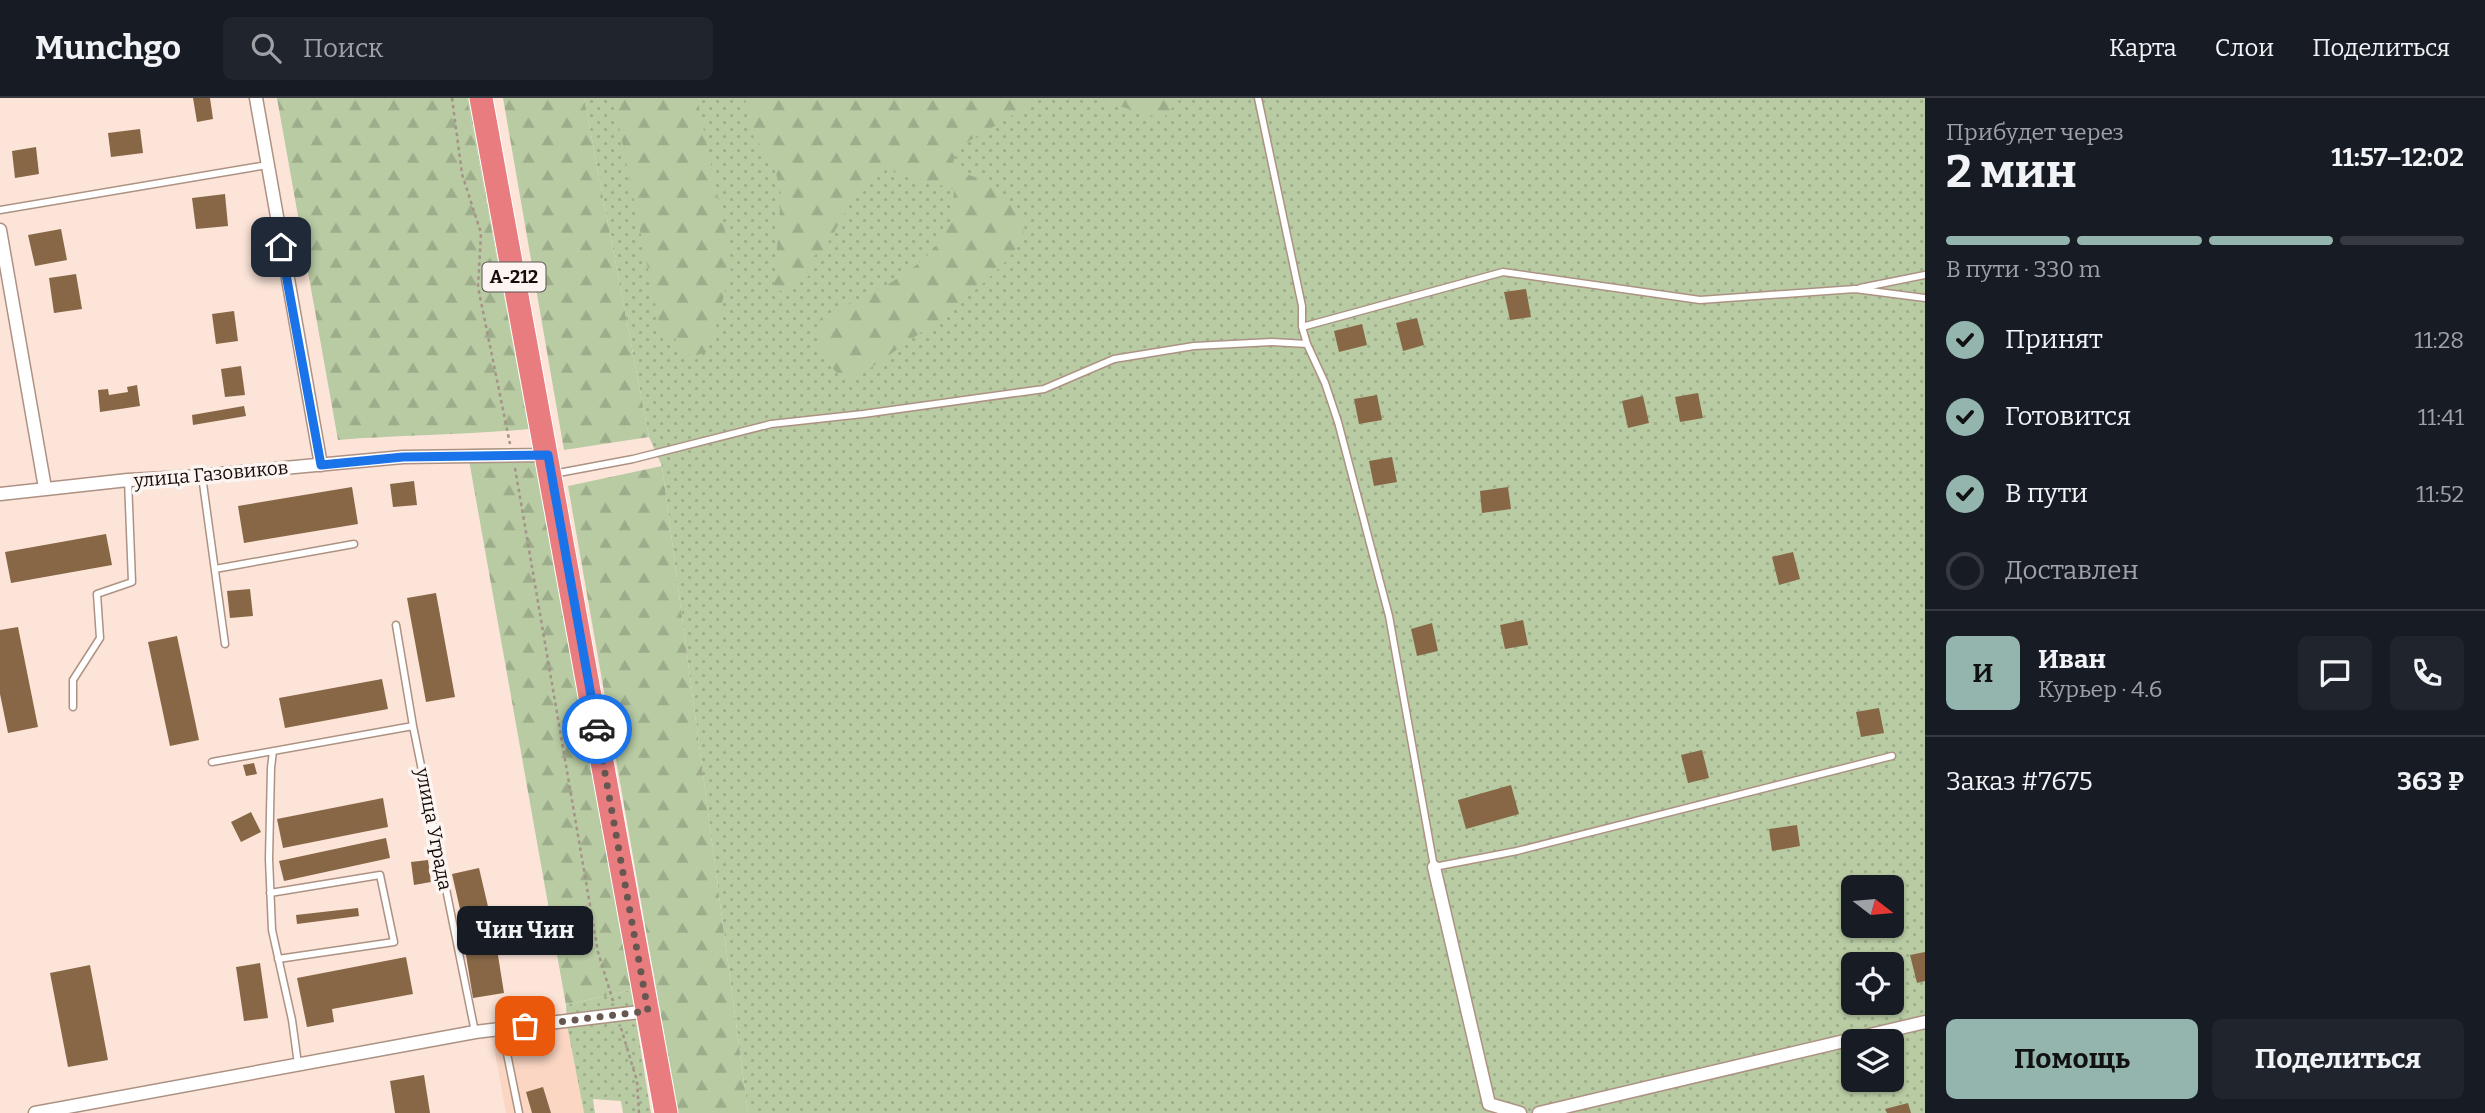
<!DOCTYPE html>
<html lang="ru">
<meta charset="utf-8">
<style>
body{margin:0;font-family:Bitter,serif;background:#20242c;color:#f1f3f6;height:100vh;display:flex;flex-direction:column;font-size:26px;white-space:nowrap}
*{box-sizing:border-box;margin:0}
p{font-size:23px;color:#9ea1a6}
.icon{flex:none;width:38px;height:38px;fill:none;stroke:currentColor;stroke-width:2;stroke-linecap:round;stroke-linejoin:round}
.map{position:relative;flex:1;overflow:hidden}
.panel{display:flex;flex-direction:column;background:#171b24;width:560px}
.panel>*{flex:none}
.needle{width:46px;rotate:106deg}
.fabs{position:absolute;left:1841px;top:777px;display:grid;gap:14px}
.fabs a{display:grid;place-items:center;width:63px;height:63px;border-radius:10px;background:#171b24;box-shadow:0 2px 5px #0004;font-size:35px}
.pin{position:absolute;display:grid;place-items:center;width:60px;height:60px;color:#fff;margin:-30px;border-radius:14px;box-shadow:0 4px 10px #0006}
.courier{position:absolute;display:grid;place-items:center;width:70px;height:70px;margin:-35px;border:5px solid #1a73e8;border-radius:50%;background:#fff;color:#222;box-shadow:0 2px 9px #0007}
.bubble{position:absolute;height:49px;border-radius:10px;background:#171b24;box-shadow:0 2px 5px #0004;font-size:23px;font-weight:700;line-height:49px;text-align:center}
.overview em{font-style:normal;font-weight:700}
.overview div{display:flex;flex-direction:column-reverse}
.overview{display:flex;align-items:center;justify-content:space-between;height:119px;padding:0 21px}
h1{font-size:46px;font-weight:700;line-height:52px}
.bar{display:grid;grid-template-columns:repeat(4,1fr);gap:10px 7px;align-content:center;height:84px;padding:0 21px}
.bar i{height:9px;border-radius:5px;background:#363941}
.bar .current{background:#94b4ae}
.bar p{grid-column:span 4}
.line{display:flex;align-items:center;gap:18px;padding:0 21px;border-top:2px solid #363941}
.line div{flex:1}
.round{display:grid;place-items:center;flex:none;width:74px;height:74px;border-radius:10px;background:#20242c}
ol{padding:0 21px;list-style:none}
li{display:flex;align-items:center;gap:21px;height:77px}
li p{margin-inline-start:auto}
li .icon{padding:7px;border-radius:50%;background:#94b4ae;color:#111;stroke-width:4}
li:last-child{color:#9ea1a6}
li i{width:38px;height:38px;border:4px solid #363941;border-radius:50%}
.primary-button{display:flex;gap:14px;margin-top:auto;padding:14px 21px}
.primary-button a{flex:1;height:80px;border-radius:10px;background:#94b4ae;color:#111;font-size:28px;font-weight:700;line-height:80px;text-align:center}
.primary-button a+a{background:#20242c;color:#f1f3f6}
header{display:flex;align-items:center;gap:42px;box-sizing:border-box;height:98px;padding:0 35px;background:#171b24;border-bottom:2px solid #363941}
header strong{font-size:33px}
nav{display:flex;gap:38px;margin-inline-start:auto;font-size:24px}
.search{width:490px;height:63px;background:#20242c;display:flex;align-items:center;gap:18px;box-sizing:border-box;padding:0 24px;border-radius:10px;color:#9ea1a6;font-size:26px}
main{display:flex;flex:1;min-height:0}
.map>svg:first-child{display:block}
</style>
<header>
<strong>Munchgo</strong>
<div class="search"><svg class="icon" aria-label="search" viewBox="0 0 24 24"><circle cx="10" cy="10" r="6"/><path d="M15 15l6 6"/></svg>Поиск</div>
<nav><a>Карта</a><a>Слои</a><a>Поделиться</a></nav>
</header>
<main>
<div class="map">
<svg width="1925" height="1015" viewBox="0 0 1925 1015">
<defs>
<pattern id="grass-dots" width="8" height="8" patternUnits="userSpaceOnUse" patternTransform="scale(1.75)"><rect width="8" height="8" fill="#b8cba3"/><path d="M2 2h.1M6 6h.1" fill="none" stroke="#9dad8b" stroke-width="1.8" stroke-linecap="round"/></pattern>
<pattern id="forest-firs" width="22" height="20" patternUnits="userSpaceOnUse" patternTransform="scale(1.75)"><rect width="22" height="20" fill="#b8cba3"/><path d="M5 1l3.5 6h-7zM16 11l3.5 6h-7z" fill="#9dad8b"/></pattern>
</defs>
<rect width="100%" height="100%" fill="#fce4d8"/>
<path fill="#fbd6c3" d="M567,927L584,1015H506L492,939Z"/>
<path fill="url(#grass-dots)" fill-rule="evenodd" d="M467,0H474L536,329L529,331Z
M584,0H1925V1015H748L662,368L649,339ZM1853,789H1892V828H1853ZM1853,866H1892V905H1853ZM1853,943H1892V982H1853Z
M631,892L651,1015H623L621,1003L593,1001L595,1015H584L567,927L566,907Z"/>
<path fill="url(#forest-firs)" d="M277,0H467L529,331C465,337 402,337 338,342Z
M503,0H584L649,339L564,352Z
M613,0H697L732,166L713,240L707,254L693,258L680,254L675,240L661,234Z
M745,0H1042L959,49L953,64L963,75L993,85L1025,122C1024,127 1025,134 1023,138C1008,179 891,255 852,283C827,275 815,246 820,221C865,197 929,175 950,124C954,114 953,101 954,91L886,72L872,78L861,86L824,152L812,159L811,176L789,194L774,192L781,97L774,66L749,32Z
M1092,0H1180L1163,21Z
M499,350L537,356L631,892L566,907L467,351Z
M662,368L748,1015H678L568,388Z"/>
<path fill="#876746" d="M193,0H210L213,21L197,24Z
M140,31L143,55L111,59L108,35Z
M36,49L39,76L15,80L12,53Z
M225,96L228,128L196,131L192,100Z
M61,131L67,162L35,168L28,137Z
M76,176L82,211L54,215L49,180Z
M1526,191L1531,219L1510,222L1504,194Z
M234,213L238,243L216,246L212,216Z
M1417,220L1424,247L1403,253L1396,225Z
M1362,226L1367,247L1339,254L1334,233Z
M241,268L245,297L225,299L221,271Z
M137,287L140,308L100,314L98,292L108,291L109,297L128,294L127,289Z
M1698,295L1703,320L1680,324L1675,299Z
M1377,297L1382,322L1359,326L1354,301Z
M1643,298L1649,325L1628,330L1622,303Z
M244,308L246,318L193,327L192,317Z
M1392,359L1397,384L1374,388L1369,363Z
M414,383L417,407L393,409L390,386Z
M352,389L358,426L244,445L238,408Z
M1508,389L1511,411L1482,415L1480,393Z
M106,436L112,467L11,485L5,454Z
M1793,454L1800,481L1779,487L1772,459Z
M250,491L253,518L230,520L227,493Z
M436,495L455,599L426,604L407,500Z
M1523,522L1528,547L1505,551L1500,527Z
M1432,525L1438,553L1417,558L1411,531Z
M18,529L38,629L8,635L0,596V532Z
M177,538L199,642L170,648L148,544Z
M382,581L388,611L285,630L279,600Z
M1879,610L1884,635L1861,639L1856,614Z
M1702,652L1709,680L1688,685L1681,657Z
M254,665L257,676L246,678L243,667Z
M1511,687L1519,716L1466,731L1458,702Z
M383,700L388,729L283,750L277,721Z
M251,714L261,734L241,744L231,724Z
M1797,727L1800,748L1772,753L1769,731Z
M386,740L390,760L284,783L279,763Z
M428,762L431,784L414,787L411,764Z
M479,770L490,817L463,824L452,776Z
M358,810L359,818L297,826L296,817Z
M496,845L504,895L473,900L465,851Z
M1925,854V883L1917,885L1910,857Z
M406,859L413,896L332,911L334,924L307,929L297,880Z
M260,865L268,920L244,923L236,869Z
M90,867L108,962L68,969L50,875Z
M424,977L430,1015H395L390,983Z
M543,989L551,1015H532L526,994Z
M1908,1005L1911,1015H1887L1885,1011Z"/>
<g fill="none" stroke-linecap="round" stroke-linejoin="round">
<g stroke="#ad9283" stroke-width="9">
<path id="lane" d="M0,112L267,67
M1860,190L1925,177
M1302,229L1503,174L1700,202L1855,191L1925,200
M1307,246L1325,285L1338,324L1389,518L1434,769L1517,753L1892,658
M553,376L633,361L771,326L863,316L1044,291L1114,261L1194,248L1272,244L1307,246L1302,229V208L1258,0
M202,378L225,546
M215,471L354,446
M396,527L413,628L475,934
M73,609V582L100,540L97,496L132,484L128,382
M273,653L271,670L269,761L272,832L292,922L298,966
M212,664L413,628
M270,795L380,777L394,844L278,861
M502,931L519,1015"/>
</g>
<g stroke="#ad9283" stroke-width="15">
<path id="street" d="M256,0L321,367
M0,132L45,390
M0,396L128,382L187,379L403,359L548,357
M1434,769L1489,1006L1520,1015
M35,1015L475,934L648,913
M1539,1015L1925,924"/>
</g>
<g stroke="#fff" stroke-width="25">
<path id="highway" d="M481,0L666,1015"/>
</g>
<path stroke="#a59389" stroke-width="2.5" stroke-dasharray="3.5 3.5" stroke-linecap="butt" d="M452,0L462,76L481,135L478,189L510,346
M515,370L598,854L613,903
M621,930L637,983L639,1015"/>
<use href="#lane" stroke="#fff" stroke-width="6"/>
<use href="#street" stroke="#fff" stroke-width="12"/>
<use href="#highway" stroke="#e87c7f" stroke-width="23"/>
</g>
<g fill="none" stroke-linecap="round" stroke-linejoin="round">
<path stroke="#665850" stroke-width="7" stroke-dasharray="0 12.6" d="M525,928L648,913L597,631"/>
<path stroke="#1a73e8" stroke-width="9" d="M281,149L321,367L403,359L548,357L597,631"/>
</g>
<g text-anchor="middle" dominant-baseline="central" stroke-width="7" stroke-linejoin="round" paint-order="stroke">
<rect fill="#fcf5f2" stroke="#5a524e" stroke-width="2" x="482.5" y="164.5" width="63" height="29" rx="5"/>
<g font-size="18" font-weight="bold" fill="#150c07">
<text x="514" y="179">А-212</text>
</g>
<g font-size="19" fill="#150c07" stroke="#fcf5f2">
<text transform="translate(211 376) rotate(-5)">улица Газовиков</text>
<text transform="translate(434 731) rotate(79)">улица Уграда</text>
</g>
</g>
</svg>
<div class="fabs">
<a><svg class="needle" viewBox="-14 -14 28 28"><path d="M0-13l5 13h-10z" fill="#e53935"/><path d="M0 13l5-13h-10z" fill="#9ea1a6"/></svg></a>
<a><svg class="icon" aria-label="locate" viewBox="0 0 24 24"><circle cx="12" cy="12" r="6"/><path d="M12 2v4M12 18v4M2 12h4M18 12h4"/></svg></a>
<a><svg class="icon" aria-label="layers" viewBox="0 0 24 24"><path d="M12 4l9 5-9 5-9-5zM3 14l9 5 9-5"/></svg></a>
</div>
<div class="pin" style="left:525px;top:928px;background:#ea580c"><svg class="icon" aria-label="bag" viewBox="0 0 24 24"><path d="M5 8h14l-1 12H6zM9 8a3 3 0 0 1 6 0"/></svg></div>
<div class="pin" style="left:281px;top:149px;background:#1f2937"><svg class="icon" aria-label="home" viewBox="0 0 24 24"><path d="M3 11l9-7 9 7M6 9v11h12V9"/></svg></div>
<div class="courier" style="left:597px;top:631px"><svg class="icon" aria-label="car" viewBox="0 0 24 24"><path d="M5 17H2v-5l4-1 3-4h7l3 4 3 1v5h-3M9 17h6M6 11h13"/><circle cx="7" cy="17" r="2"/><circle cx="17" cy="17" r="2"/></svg></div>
<div class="bubble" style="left:457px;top:808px;width:136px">Чин Чин</div>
</div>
<section class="panel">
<div class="overview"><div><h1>2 мин</h1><p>Прибудет через</p></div><em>11:57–12:02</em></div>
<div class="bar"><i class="current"></i><i class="current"></i><i class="current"></i><i></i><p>В пути · 330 m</p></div>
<ol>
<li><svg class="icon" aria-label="check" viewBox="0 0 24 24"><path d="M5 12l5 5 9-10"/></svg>Принят<p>11:28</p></li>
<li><svg class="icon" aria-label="check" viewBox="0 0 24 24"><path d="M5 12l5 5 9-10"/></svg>Готовится<p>11:41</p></li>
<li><svg class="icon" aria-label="check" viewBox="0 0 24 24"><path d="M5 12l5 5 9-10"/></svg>В пути<p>11:52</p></li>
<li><i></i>Доставлен</li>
</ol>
<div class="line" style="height:126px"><b class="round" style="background:#94b4ae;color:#111">И</b><div><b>Иван</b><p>Курьер · 4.6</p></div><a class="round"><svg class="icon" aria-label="chat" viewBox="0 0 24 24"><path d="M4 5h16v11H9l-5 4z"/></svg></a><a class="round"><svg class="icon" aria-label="phone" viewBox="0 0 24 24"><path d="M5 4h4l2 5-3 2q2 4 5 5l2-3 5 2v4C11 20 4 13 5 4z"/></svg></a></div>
<div class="line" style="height:91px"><div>Заказ #7675</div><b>363 ₽</b></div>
<div class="primary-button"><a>Помощь</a><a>Поделиться</a></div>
</section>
</main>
